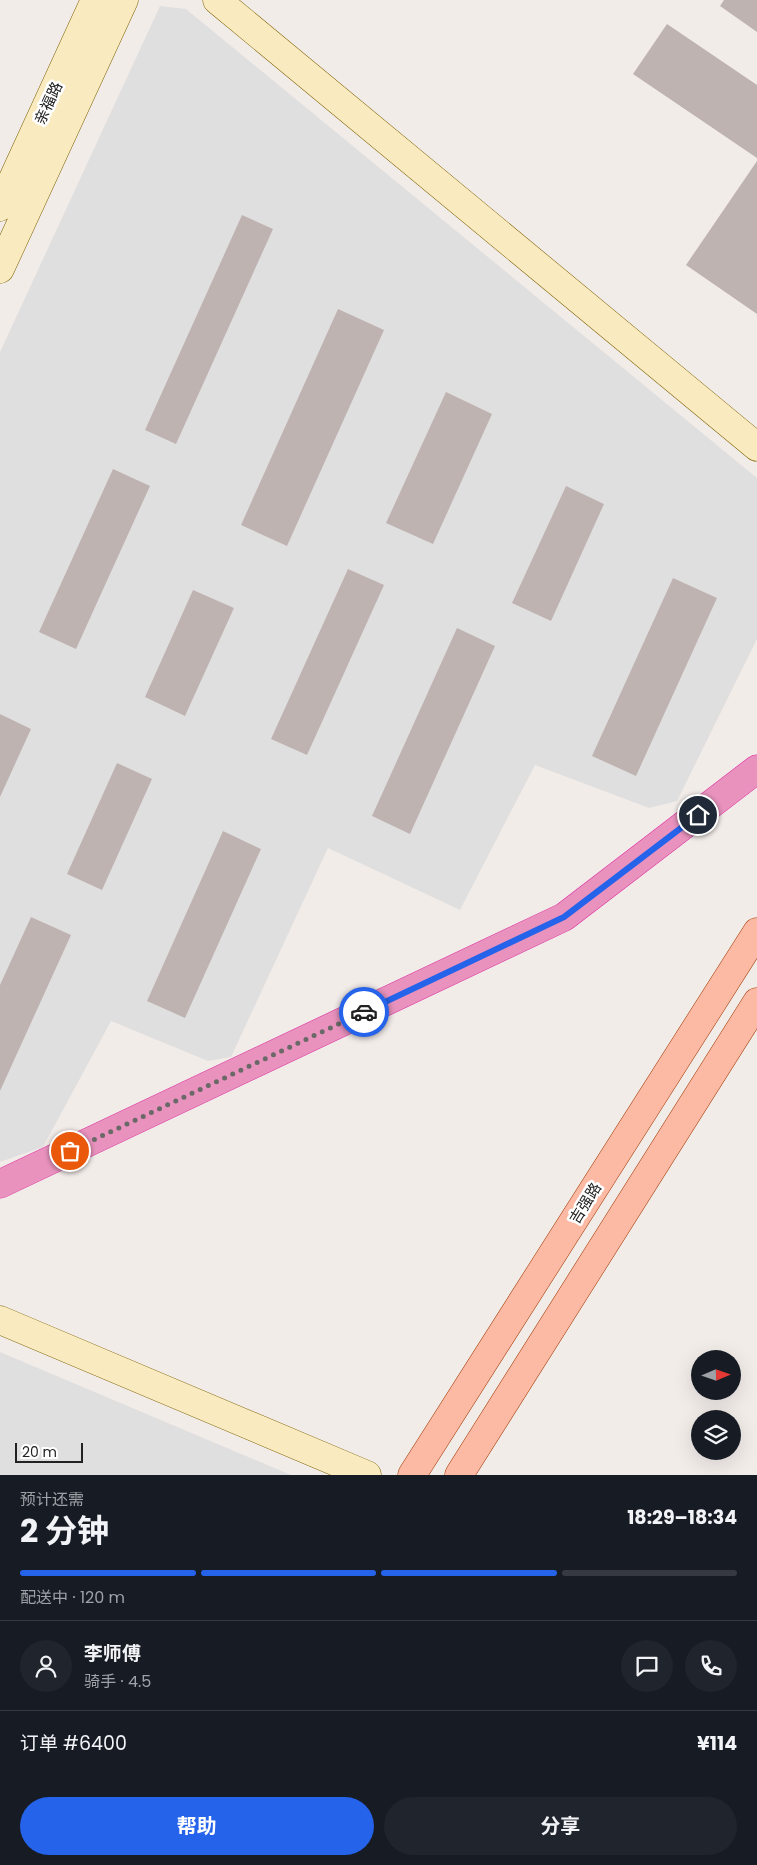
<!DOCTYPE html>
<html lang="zh">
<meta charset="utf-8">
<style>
body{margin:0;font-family:Poppins,"Noto Sans SC",sans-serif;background:#20242c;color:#f1f3f6;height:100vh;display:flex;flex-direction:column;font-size:19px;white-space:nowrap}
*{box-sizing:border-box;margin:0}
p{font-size:16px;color:#9ea1a6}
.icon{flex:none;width:28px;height:28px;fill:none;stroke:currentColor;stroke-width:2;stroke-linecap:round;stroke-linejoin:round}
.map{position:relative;height:1475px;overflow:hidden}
.drawer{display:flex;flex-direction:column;background:#171b24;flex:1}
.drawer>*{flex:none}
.needle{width:32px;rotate:88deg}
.fabs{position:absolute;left:691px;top:1350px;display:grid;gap:10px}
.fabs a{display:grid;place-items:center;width:50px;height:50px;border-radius:50%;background:#171b24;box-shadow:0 5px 20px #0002;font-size:25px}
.scale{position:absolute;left:15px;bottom:12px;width:68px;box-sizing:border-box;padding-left:5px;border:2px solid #222;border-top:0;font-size:14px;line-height:18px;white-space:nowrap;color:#222;-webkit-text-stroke:4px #fff;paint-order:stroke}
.pin{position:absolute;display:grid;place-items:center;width:42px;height:42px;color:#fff;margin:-21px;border:2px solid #fff;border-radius:50%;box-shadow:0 1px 5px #0007}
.courier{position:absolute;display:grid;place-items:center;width:50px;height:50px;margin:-25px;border:4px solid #2563eb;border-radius:50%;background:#fff;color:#222;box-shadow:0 1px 6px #0007}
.overview em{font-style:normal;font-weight:700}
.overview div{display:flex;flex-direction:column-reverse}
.overview{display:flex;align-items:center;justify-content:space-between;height:85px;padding:0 20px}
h1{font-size:32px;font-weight:700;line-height:38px}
.bar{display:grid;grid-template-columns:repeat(4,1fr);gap:8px 5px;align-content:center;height:60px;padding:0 20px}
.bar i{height:6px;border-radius:4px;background:#363941}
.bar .on{background:#2563eb}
.bar p{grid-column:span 4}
.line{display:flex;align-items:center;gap:12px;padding:0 20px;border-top:1px solid #363941}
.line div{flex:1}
.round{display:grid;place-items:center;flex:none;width:52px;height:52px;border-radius:26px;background:#20242c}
.button{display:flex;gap:10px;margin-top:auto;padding:10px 20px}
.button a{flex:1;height:58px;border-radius:30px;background:#2563eb;color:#fff;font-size:20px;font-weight:700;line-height:58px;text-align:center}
.button a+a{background:#20242c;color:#f1f3f6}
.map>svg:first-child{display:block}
</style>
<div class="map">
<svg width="757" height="1475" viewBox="0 0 757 1475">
<rect width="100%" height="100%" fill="#f2ece9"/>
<path fill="#e0dfdf" d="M160,6L186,9L757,478V639L677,801L649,808L535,765L460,910L328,848L231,1057L208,1061L111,1021L43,1147L0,1162V352Z
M0,1352L291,1475H0Z"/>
<path fill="#bfb3b2" d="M724,0H757V32L720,6Z
M667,24L757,85V158L633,74Z
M757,161V314L686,265Z
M242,215L273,229L176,444L145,430Z
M338,309L384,330L287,546L241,525Z
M446,392L492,414L433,544L386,523Z
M113,469L150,486L76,649L39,632Z
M566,486L604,504L551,621L512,603Z
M348,569L384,585L307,755L271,739Z
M673,578L717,598L636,776L592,756Z
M193,590L234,608L185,716L145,697Z
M457,628L495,646L410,834L372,816Z
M0,714L31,729L0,797Z
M117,763L152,779L102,890L67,874Z
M223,831L261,849L185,1018L147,1001Z
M31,917L71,935L0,1091V985Z"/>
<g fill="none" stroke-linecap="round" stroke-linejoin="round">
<g stroke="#7d6305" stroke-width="29">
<path id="secondary" d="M217,0L757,447
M0,207L95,0
M0,269L124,0
M0,1320L367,1475"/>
</g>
<g stroke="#a03800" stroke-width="29">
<path id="primary" d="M412,1475L757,932
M459,1475L757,1002"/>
</g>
<g stroke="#dc2aa0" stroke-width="29">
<path id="highway" d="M0,1184L564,917L757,769"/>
</g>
<use href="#secondary" stroke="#faeabf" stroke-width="28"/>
<use href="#primary" stroke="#fcbaa4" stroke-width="28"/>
<use href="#highway" stroke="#e892bd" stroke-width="28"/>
</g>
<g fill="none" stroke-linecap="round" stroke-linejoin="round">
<path stroke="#6b6968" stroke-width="5" stroke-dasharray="0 9" d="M70,1151L364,1012"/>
<path stroke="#2563eb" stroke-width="6" d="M364,1012L564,917L698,815"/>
</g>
<g text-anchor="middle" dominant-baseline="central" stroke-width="5" stroke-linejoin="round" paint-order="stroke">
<g font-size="15" fill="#222" stroke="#fff">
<text transform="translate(48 103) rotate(-65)">亲福路</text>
<text transform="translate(585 1203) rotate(-58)">吉强路</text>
</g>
</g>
</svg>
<div class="fabs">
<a><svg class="needle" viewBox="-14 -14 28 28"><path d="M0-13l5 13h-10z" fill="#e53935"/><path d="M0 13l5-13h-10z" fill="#9ea1a6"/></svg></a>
<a><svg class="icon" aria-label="layers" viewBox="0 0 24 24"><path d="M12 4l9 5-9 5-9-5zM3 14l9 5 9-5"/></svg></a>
</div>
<div class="scale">20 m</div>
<div class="pin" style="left:70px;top:1151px;background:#ea580c"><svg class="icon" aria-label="bag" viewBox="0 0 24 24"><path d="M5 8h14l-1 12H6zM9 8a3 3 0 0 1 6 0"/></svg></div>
<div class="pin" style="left:698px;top:815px;background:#1f2937"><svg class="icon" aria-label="home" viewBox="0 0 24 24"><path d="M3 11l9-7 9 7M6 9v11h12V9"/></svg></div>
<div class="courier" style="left:364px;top:1012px"><svg class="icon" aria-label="car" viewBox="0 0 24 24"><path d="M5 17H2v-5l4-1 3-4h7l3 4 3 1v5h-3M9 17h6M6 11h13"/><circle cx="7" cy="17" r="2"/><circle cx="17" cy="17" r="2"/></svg></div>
</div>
<section class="drawer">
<div class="overview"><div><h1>2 分钟</h1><p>预计还需</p></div><em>18:29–18:34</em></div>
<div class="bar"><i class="on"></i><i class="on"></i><i class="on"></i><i></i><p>配送中 · 120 m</p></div>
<div class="line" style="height:90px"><a class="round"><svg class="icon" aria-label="person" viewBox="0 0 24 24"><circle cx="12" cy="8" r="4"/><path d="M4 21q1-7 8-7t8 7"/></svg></a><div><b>李师傅</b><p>骑手 · 4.5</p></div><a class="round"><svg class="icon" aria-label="chat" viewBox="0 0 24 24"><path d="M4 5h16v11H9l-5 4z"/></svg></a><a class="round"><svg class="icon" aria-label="phone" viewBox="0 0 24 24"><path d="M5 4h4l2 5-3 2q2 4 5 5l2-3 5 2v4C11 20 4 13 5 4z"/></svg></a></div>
<div class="line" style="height:65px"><div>订单 #6400</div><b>¥114</b></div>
<div class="button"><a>帮助</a><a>分享</a></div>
</section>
